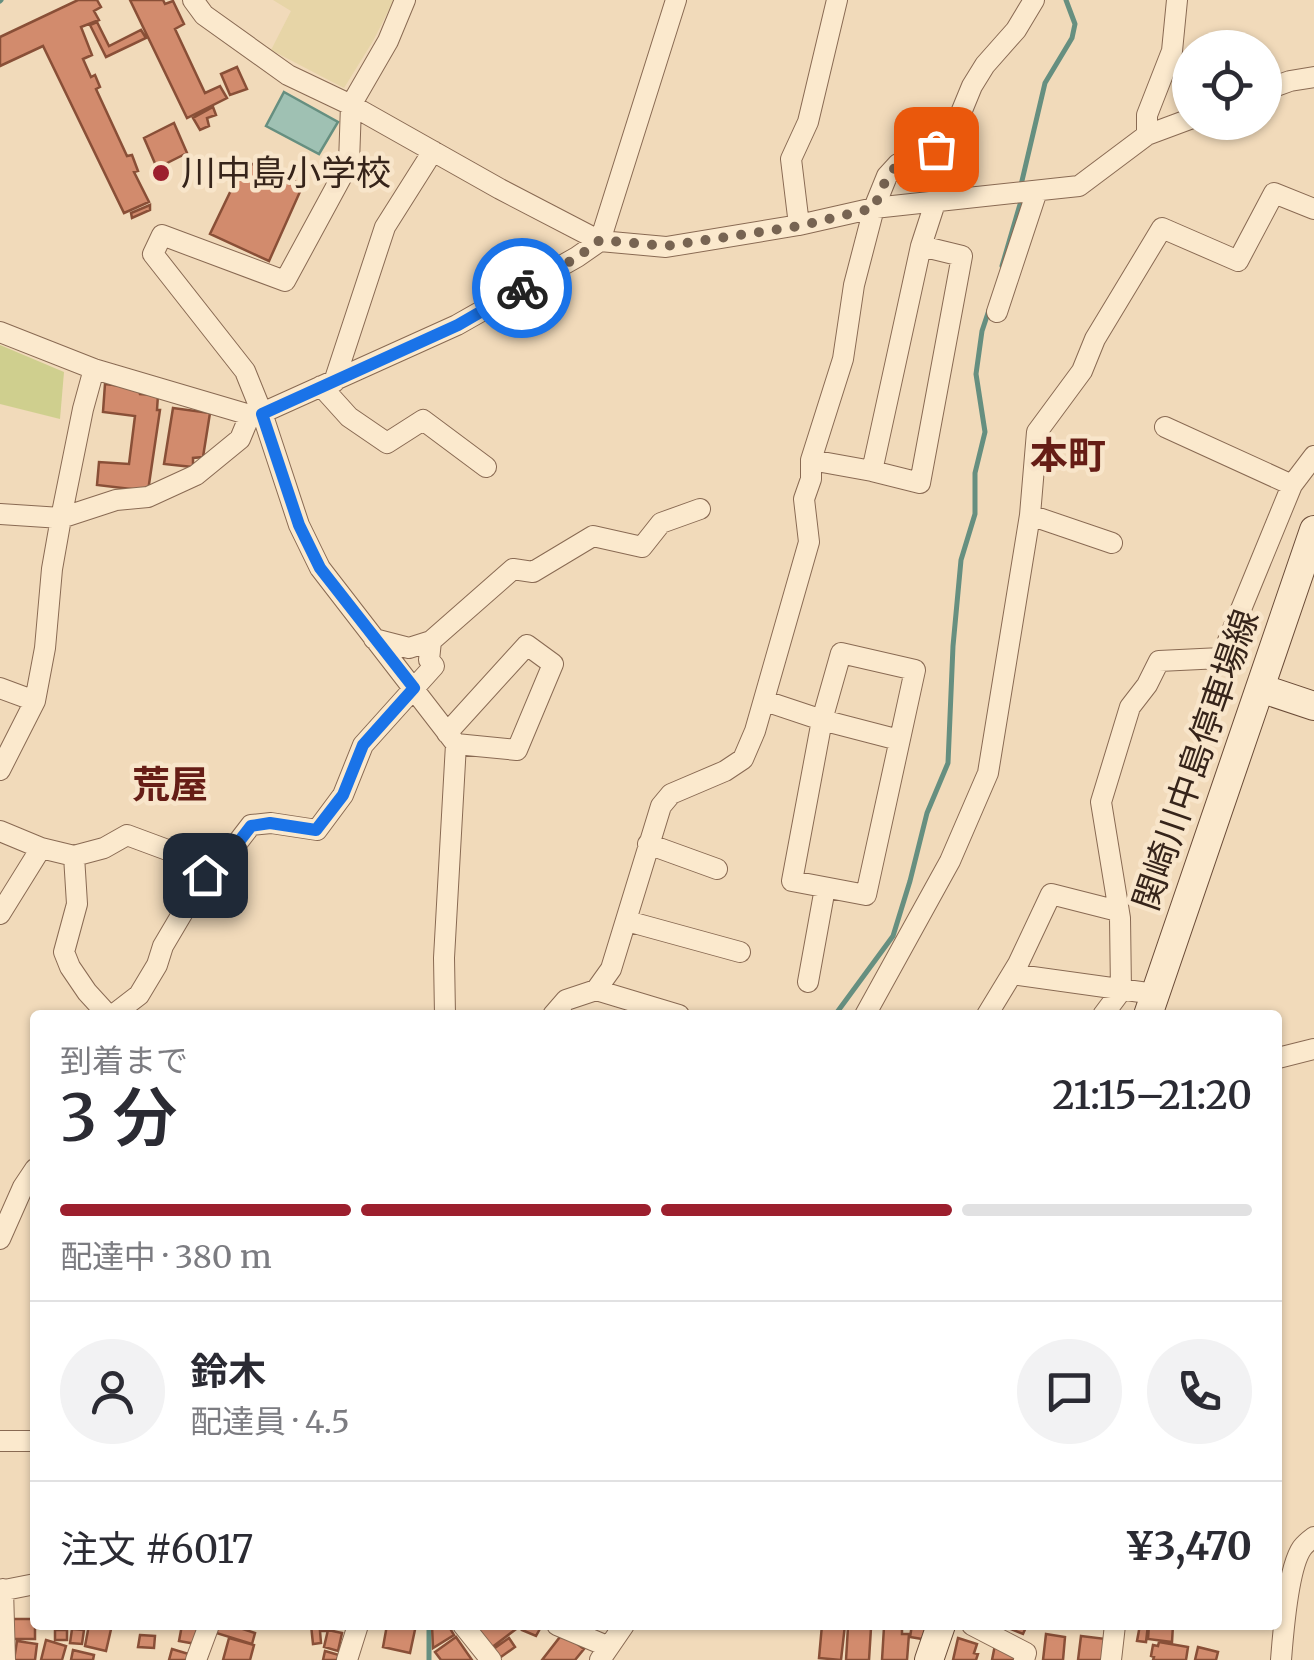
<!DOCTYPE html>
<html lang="ja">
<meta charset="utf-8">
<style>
body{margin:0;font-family:Merriweather,"Noto Sans JP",serif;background:#f2f2f3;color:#2b2b33;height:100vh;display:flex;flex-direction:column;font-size:38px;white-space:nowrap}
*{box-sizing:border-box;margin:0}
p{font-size:32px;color:#7c7c81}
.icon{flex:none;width:55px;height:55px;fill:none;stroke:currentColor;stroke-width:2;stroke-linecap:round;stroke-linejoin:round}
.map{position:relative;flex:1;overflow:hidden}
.details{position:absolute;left:30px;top:1010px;width:1252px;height:620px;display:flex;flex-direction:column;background:#fff;border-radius:10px;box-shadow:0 2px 8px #0004}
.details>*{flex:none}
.fabs{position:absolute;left:1172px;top:30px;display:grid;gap:20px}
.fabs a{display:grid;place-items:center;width:110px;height:110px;border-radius:50%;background:#fff;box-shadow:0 2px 8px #0004;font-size:50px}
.pin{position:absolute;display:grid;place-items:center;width:85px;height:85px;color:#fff;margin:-42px;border-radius:20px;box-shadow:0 5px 15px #0006}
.courier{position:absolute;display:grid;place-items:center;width:100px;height:100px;margin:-50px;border:8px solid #1a73e8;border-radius:50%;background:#fff;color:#222;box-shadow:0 2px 12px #0007}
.head em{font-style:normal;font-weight:600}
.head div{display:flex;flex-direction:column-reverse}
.head{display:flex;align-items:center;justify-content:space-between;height:170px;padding:0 30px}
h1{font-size:65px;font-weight:600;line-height:75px}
.bar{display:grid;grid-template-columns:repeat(4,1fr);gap:15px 10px;align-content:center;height:120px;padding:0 30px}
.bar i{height:12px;border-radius:8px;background:#e1e1e2}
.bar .current{background:#9c1f2e}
.bar p{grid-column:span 4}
.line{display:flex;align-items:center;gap:25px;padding:0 30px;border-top:2px solid #e1e1e2}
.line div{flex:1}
.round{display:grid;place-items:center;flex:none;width:105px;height:105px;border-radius:52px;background:#f2f2f3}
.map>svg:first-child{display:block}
</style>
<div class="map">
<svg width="1314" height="1660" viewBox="0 0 1314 1660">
<rect width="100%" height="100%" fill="#f1daba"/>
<path fill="#e7d5a7" d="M273,0H394L373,41L344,88L271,50L291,11Z"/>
<path fill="#cfcf8e" d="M0,345L64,372L60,419L0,404Z"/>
<path fill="#9fc1b3" stroke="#668f80" stroke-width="2.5" d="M284,92L338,122L319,154L266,126Z"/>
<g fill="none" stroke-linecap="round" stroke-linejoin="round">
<path stroke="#668f80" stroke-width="5" d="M0,1L1,0
M1021,185L1045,83L1072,38L1075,24L1066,0
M1002,266L1021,201
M835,1015L893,936L910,881L927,813L948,763L953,646L961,560L975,514V473L985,432L976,374L982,331L989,310
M429,1625V1660"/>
</g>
<path fill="#d28b6d" stroke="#894f37" stroke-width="2.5" d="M78,0H97L101,7L94,11L99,20L81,27L92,55L83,59L91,77L95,75L100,87L96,89L127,156L132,155L138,171L134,172L149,202L124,213L43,46L0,66V37Z
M130,0H163L165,4L173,1L184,24L175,29L205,93L220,86L227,98L187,118Z
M97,22L109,46L141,30L146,38L106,57L90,25Z
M237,67L247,89L230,95L221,74Z
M213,107L216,115L207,118L209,126L200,130L193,118Z
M174,123L187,153L157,168L144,138Z
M245,161L303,185L269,261L210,234Z
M150,205V210L132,218L131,213Z
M105,384L139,388L140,394L158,395L157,410H160L148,491L97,485L99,462L129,464L135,416L103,412Z
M173,408L210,413L203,457L193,458V467L164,464Z
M12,1619H35V1639H12Z
M89,1625H112L106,1651L85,1646Z
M182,1625H205L196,1644L179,1641Z
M215,1625H231L255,1633L252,1644L213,1632Z
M311,1625H325L326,1631H320L321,1643L313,1644Z
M387,1625H416L410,1653L383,1647Z
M432,1625H448L454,1635L433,1648Z
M486,1625H519L520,1626L491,1648L478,1631Z
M524,1625H542L536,1636L522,1630Z
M822,1625H845L841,1660L819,1658Z
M912,1625H930L928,1640L910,1637Z
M1013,1625H1027L1023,1634L1011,1629Z
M1140,1625H1148L1146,1642L1137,1641Z
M1149,1625H1173L1172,1642L1148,1639Z
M848,1627L871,1628L869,1660H846Z
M884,1627L902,1628V1634H909L907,1660H882Z
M72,1629L84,1630L82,1644L70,1643Z
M55,1630H67V1640H55Z
M328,1630L342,1633L338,1651L324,1647Z
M563,1633L584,1649L575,1660H542Z
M1046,1634L1065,1637L1063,1660H1043Z
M140,1635L155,1636L154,1648L138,1647Z
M1081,1636L1106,1639L1103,1660H1078Z
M456,1637L472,1660H441L435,1652Z
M229,1638L254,1645L250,1660H223Z
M509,1638L515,1647L498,1659L492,1650Z
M958,1638L977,1644L974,1653L978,1654L976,1660H953Z
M46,1640L66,1646L62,1660H41Z
M17,1641L37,1644L35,1660H14Z
M1159,1642L1188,1647L1186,1660H1153L1154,1657L1151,1656L1153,1645L1158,1646Z
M995,1645L1017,1649L1015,1660H992Z
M1198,1647L1218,1652L1216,1660H1195Z
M172,1649L192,1655L190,1660H169Z
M73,1650L94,1655L93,1660H71Z
M325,1651L339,1655L337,1660H323Z"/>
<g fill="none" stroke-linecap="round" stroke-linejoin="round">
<g stroke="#896a53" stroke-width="22">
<path id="street" d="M193,0L204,15L288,75L351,105L500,189L600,241L666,247L799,225L874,208L1079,186L1147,135L1190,119
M405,0L388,41L351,105L349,163L285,281L162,235L153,254L245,371L262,413L299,525L320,568L456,744L444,958L445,1015
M1265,90L1290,81L1314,77
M1147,135V115L1172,51L1177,0
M799,225L791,159L808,122L837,0
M997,312L1037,191
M0,332L94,369L250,415L262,413L457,325L577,257L600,241L676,0
M334,382L385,227L433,151
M321,386L349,417L387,443L423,420L486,467
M1165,427L1292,485
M811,460L872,471L921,246L935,203
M872,471L920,483L962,256L921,246
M0,514L61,518L116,500L148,497L196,475L240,439L250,415
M1030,515L1112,543
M374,639L409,648L431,641L513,569L533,572L593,536L642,547L661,523L700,509
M841,653L915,670L866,895L792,881L822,720Z
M0,688L35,701
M765,701L822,720L899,740
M447,733L527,645L553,664L517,750L456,744
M0,770L35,701L45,648L52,569L61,518L83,409L94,369
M0,831L41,848L74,856L77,904L64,952L70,967L87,992L108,1015
M648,844L717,869
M74,856L104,848L127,835L189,858L231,851L251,825L271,823L317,830L343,795L363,745L434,666L429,660L431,641
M0,914L41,848
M627,921L740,952
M1012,974L1155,994
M808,982L825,888
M596,990L679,1015
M113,1015L139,995L157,965L163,946L205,875V857
M553,1015L566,1000L596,990L611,969L661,806L671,794L725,771L743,759L755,731L809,542L804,499L811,479V460L843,359L854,285L874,208L887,176L898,164L937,149L951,137L972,86L985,65L1016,30L1034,0
M865,1015L950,861L988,773L1030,515L1037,432L1082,371L1095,339L1162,228L1238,261L1274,193L1314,209
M987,1015L1018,964L1051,894L1118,911
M1103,1015L1121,991L1120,918L1101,802L1130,707L1147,685L1159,661L1221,658L1292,485L1314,456
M1278,1058L1314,1049
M0,1239L23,1187L35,1169
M0,1441H35
M3,1589L5,1660
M0,1591L35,1584
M463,1625L491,1660
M557,1625L609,1647
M972,1625L1026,1653L1024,1660
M196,1660L209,1625
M347,1660L358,1625
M600,1660L624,1625
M1111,1660L1115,1625
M1281,1660C1283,1634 1288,1568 1302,1548C1305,1544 1310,1540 1314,1537"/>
</g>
<g stroke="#6a4b37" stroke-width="30">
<path id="secondary" d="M1260,688L1314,706
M1148,1015L1314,530
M929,1660L941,1625"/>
</g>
<use href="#street" stroke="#fbe9cd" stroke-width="20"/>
<use href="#secondary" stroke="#fbe9cd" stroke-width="28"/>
</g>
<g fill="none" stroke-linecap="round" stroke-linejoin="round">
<path stroke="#776452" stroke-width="10" stroke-dasharray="0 18" d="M522,288L578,257L600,240L666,246L800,226L874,208C892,163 891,166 936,149"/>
<path stroke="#1a73e8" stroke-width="12" d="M205,875V856L231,852L251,826L270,823L316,830L343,795L363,745L414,688L320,568L299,525L262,414L458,325L522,288"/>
</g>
<circle fill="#9c1f2e" stroke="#f8e5ca" stroke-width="4" cx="161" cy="173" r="10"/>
<g text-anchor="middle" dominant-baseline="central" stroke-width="9" stroke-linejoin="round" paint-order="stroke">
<g font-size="35" fill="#36241a" stroke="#f8e5ca" text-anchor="start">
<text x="181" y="173">川中島小学校</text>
</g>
<g font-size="35" fill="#36241a" stroke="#f8e5ca">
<text transform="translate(1196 760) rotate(-71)">関崎川中島停車場線</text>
</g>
<g font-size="38" font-weight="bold" fill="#661d16" stroke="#f8e5ca">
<text x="1068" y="455">本町</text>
<text x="170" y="784">荒屋</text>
</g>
</g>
</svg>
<div class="fabs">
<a><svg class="icon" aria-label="locate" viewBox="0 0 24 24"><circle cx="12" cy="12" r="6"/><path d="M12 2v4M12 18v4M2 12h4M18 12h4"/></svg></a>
</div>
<div class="pin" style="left:936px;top:149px;background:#ea580c"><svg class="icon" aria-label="bag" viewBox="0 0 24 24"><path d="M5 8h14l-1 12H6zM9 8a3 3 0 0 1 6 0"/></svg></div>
<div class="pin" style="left:205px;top:875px;background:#1f2937"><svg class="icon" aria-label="home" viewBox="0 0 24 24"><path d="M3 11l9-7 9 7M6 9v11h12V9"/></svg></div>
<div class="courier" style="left:522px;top:288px"><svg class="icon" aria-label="bike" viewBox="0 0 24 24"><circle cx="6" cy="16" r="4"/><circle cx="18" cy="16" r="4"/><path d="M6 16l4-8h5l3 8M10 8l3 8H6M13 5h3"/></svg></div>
<section class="details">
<div class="head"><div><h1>3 分</h1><p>到着まで</p></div><em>21:15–21:20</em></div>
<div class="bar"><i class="current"></i><i class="current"></i><i class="current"></i><i></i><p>配達中 · 380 m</p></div>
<div class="line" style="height:180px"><a class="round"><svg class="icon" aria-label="person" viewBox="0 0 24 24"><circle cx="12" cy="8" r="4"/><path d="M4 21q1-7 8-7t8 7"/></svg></a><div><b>鈴木</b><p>配達員 · 4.5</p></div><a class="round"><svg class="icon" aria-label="chat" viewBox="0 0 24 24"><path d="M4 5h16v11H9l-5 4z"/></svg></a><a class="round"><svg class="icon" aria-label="phone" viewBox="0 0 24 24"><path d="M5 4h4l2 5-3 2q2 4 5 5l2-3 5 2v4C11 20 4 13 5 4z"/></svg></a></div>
<div class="line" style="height:130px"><div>注文 #6017</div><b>¥3,470</b></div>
</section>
</div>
